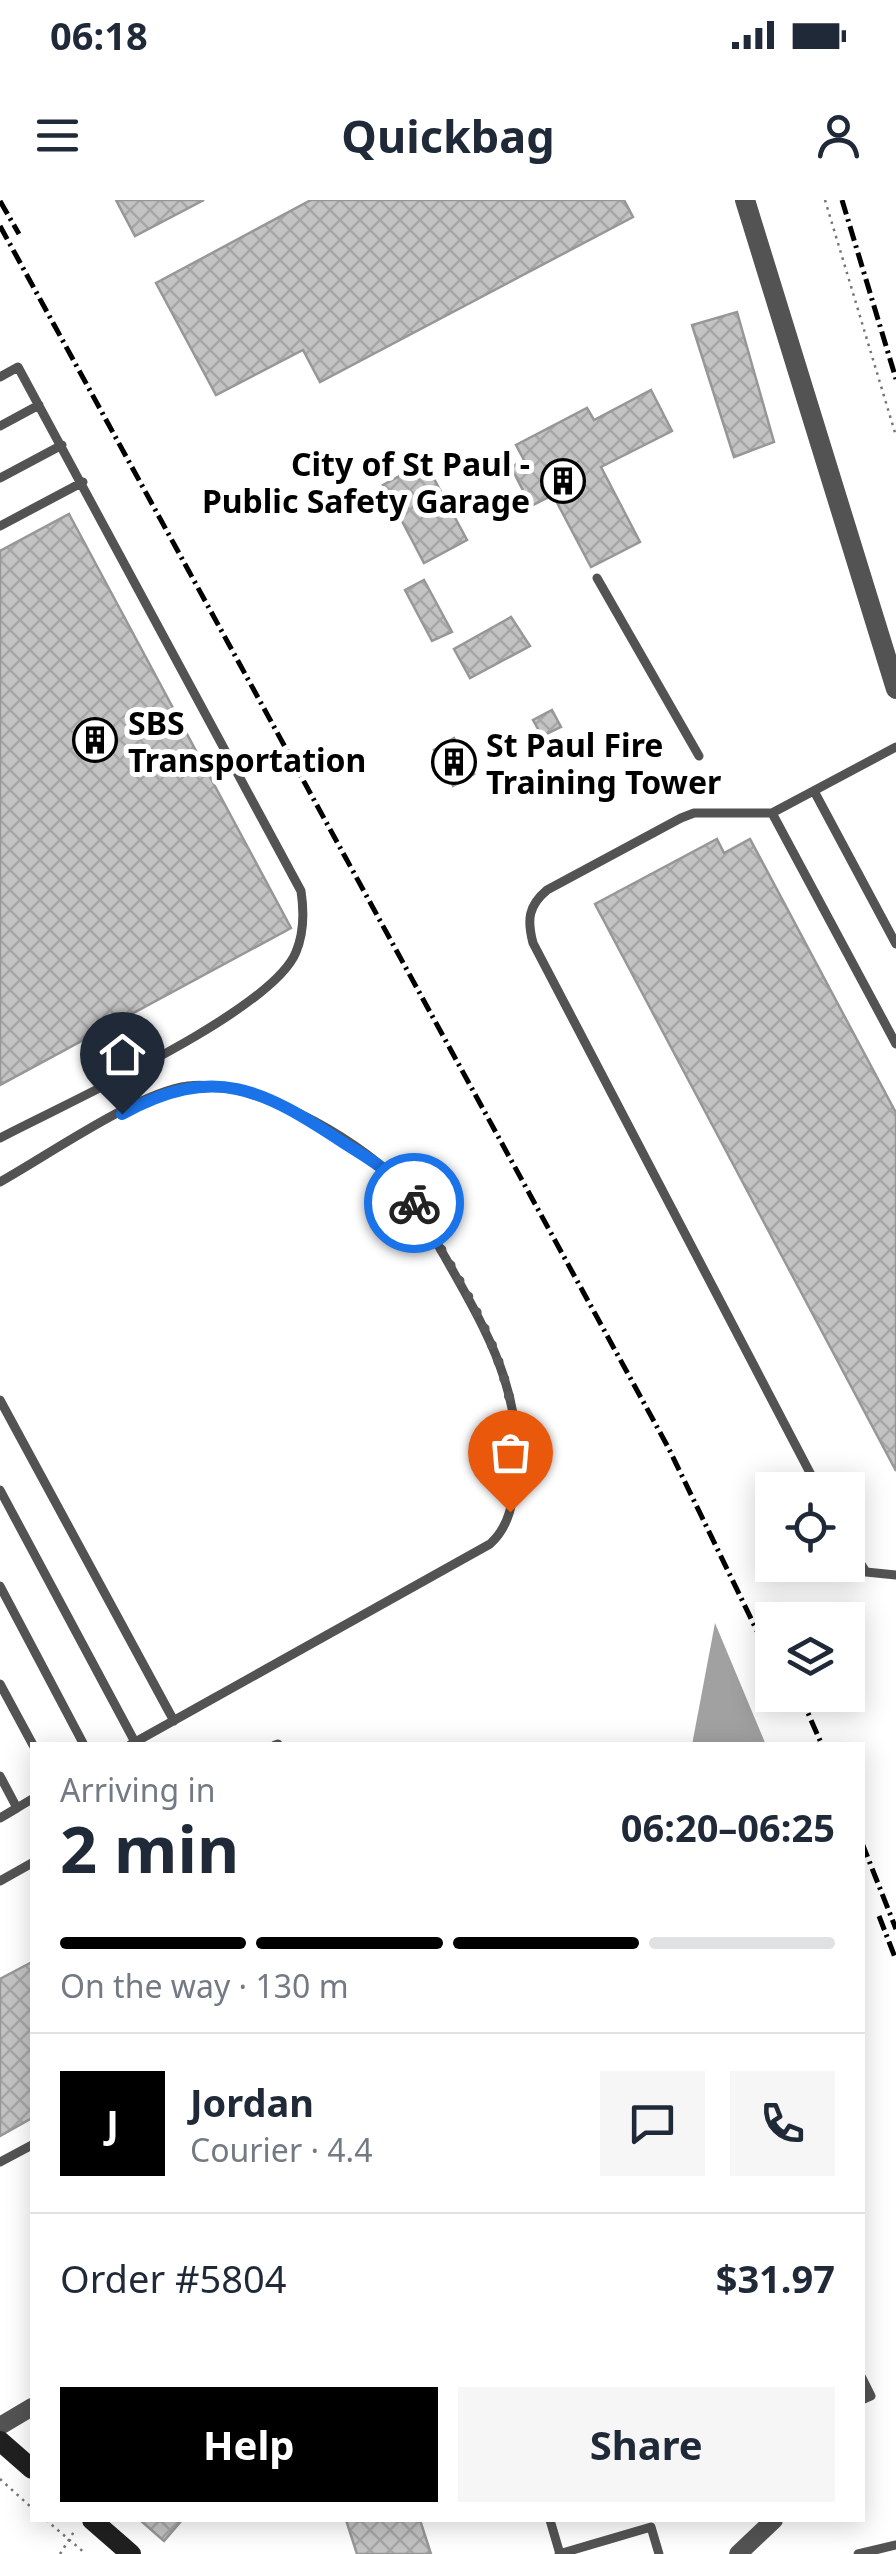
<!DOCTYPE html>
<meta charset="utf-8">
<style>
body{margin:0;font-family:"Noto Sans",sans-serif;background:#f6f6f7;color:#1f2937;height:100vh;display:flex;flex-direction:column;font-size:38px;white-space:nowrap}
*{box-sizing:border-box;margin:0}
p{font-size:32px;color:#747a83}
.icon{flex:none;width:55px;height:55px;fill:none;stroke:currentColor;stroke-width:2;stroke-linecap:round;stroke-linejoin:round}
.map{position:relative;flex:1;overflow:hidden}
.sheet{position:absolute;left:30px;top:1542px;width:835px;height:780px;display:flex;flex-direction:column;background:#fff;border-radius:0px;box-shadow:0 5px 25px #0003}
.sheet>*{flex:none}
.tools{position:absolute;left:755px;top:1272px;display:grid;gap:20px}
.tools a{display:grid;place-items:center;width:110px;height:110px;border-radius:0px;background:#fff;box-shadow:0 5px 25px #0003;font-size:50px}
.pin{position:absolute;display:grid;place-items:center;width:85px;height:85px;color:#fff;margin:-102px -42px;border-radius:50% 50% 50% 0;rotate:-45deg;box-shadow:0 0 10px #0007}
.pin .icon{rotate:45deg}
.courier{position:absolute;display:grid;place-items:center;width:100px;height:100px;margin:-50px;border:8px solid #1a73e8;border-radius:50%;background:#fff;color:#222;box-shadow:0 2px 12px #0007}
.summary em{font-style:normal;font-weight:700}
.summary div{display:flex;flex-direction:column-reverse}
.summary{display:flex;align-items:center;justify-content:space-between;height:170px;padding:0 30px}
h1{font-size:65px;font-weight:700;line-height:75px}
.bar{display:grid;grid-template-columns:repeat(4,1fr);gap:15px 10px;align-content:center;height:120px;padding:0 30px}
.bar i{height:12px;border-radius:8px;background:#e0e1e3}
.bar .current{background:#000}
.bar p{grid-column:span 4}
.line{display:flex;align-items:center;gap:25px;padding:0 30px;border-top:2px solid #e0e1e3}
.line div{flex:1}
.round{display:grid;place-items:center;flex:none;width:105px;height:105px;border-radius:0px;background:#f6f6f7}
.primary-button{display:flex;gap:20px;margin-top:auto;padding:20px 30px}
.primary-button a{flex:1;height:115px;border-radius:0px;background:#000;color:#fff;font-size:40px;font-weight:700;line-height:115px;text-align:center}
.primary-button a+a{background:#f6f6f7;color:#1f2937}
.status{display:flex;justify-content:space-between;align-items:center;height:70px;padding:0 50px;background:#fff;direction:ltr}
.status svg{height:28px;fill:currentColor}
header{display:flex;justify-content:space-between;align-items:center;height:130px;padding:0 30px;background:#fff;font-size:45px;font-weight:700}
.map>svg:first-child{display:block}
</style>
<div class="status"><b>06:18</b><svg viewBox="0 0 49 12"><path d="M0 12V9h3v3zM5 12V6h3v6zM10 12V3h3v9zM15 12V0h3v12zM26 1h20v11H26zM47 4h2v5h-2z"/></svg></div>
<header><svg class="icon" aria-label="menu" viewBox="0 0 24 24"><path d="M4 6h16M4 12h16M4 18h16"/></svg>Quickbag<svg class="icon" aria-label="person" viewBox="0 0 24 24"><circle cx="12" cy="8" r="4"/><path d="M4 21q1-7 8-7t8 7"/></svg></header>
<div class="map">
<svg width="896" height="2354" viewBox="0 0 896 2354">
<defs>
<pattern id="building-cross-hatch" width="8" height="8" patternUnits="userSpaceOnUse" patternTransform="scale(2.5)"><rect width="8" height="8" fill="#c3c3c3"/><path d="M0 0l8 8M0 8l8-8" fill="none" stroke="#a6a6a6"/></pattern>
</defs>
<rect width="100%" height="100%" fill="#fff"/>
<path fill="#a1a1a1" d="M715,1423L766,1545H692Z"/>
<path fill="url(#building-cross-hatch)" stroke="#979797" stroke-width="2.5" d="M116,0H204L135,36Z
M311,0H624L633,17L320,182L303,150L216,195L156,83Z
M737,112L774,242L734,257L692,125Z
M651,190L672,231L601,267L640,342L591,367L553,295L531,306L511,267L524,260L516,245L587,208L594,220Z
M425,262L467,340L424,363L383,285Z
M69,314L291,728L0,885V351Z
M424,380L452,432L432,441L405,390Z
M511,417L530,446L470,478L454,449Z
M552,510L561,527L542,536L533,520Z
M454,538L474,574L453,586L434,550Z
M717,639L724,653L750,639L896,913V1271L595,704Z
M32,1762V1918L0,1936V1779Z
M140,2320H182L164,2341Z
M346,2320H420L431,2354H357Z"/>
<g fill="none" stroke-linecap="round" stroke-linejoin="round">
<path stroke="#757575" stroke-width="2.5" stroke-dasharray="2.5 5" stroke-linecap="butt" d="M825,0L896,236
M0,2279L32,2308
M46,2320L86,2354
M60,2354L75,2330"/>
<path stroke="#535353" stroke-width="9" d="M0,177L18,167L301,691C304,711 304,733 296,752C272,812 64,904 0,938
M0,226L39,205
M0,278L62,245
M0,326L83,282
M597,378L699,556
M814,591L896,744
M772,613L896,844
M0,982C47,956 138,892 188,886C252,879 353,936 397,980C417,1001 430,1032 445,1057C485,1128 523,1191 516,1275C513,1301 510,1326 490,1344L130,1545
M0,1200L174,1521
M0,1290L135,1542
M819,1290L533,743C527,720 528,706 547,690L681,618L694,613H772L896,547
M848,1344L866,1372L896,1375
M0,1386L84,1545
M0,1484L33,1545
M275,1545L278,1544
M0,1576L17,1608L0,1618
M17,1608L32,1599
M0,1681L32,1663
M0,1962L32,1945
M862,2178L871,2196L862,2200
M550,2320L560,2354
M559,2354L651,2327L659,2354
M858,2354L896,2345"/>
<path stroke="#535353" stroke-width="18" d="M0,2226L32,2207
M738,2354L774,2320"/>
<path stroke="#535353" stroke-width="20" d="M745,0L896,489"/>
<path stroke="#202020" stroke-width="20" d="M0,2241L32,2269
M92,2320L131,2354"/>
<path stroke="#000" stroke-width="5" stroke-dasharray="15 5 2.5 5" stroke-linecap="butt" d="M842,0L896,179
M0,1L19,34
M0,26L668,1247L772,1462
M800,1495L822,1545
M862,1643L896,1729
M879,1716L896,1760"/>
</g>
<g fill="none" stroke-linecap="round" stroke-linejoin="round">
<path stroke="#595959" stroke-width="10" stroke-dasharray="0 18" d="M414,1003C473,1106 536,1188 510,1312"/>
<path stroke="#1a73e8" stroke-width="12" d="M122,914C215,863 262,889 344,943C371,960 398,975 414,1003"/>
</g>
<defs>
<g id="building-ring" transform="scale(2.25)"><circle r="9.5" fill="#fff" stroke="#000" stroke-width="1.5"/><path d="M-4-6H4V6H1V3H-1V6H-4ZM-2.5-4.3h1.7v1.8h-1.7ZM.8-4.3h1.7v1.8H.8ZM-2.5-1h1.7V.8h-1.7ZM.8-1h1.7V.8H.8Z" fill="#000"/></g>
</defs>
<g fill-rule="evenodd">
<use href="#building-ring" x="563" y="281"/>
<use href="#building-ring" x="95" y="540"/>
<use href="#building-ring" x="454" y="562"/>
</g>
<g text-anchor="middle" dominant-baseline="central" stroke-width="10" stroke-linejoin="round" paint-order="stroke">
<g font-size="32" font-weight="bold" fill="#000" stroke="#fff" text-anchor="start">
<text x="530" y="263" text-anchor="end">City of St Paul -<tspan x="530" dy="37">Public Safety Garage</tspan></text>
<text x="128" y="522">SBS<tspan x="128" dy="37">Transportation</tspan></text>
<text x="486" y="544">St Paul Fire<tspan x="486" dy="37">Training Tower</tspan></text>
</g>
</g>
</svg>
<div class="tools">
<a><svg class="icon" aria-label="locate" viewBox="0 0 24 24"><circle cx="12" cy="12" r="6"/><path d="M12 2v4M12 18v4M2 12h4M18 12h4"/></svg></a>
<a><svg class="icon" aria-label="layers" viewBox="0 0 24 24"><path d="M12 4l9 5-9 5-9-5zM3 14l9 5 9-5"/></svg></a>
</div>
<div class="pin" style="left:510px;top:1312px;background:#ea580c"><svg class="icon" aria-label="bag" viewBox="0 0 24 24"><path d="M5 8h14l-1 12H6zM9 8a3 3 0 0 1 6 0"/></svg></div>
<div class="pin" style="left:122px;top:914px;background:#1f2937"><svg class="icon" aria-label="home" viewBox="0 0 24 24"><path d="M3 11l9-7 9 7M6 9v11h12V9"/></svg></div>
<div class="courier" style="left:414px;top:1003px"><svg class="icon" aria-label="bike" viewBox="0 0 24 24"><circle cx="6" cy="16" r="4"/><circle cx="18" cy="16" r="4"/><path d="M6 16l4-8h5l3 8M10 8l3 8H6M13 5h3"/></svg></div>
<section class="sheet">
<div class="summary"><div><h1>2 min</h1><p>Arriving in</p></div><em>06:20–06:25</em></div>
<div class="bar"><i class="current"></i><i class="current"></i><i class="current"></i><i></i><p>On the way · 130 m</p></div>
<div class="line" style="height:180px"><b class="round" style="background:#000;color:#fff">J</b><div><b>Jordan</b><p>Courier · 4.4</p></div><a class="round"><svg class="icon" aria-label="chat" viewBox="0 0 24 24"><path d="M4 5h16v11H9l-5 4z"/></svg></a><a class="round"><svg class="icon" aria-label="phone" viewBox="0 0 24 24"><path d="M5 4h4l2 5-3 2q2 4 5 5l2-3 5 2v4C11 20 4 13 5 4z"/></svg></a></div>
<div class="line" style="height:130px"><div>Order #5804</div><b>$31.97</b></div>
<div class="primary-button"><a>Help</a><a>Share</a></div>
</section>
</div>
